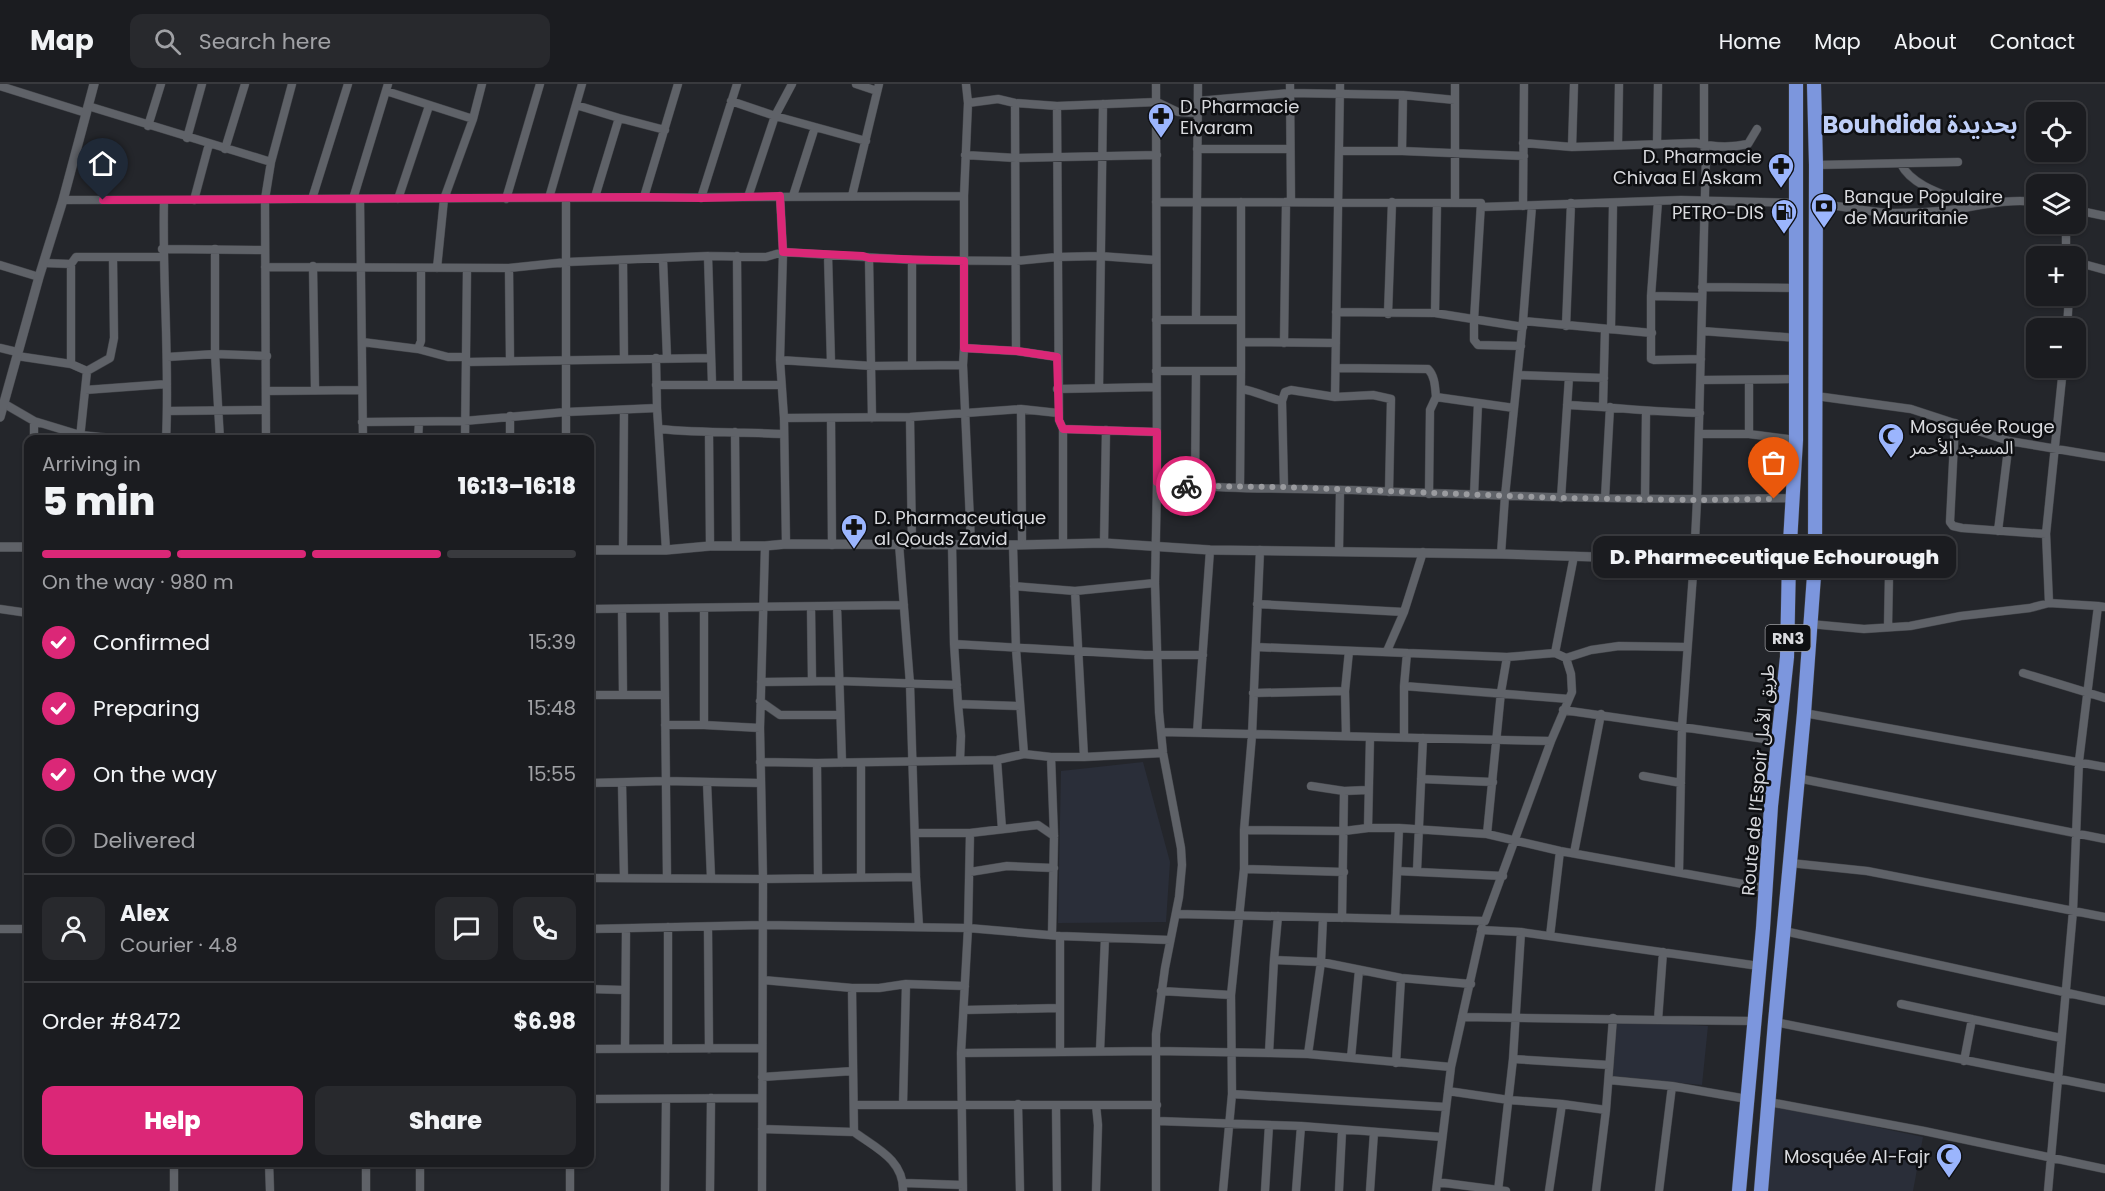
<!DOCTYPE html>
<meta charset="utf-8">
<style>
body{margin:0;font-family:Poppins,"Noto Sans Arabic",sans-serif;background:#28292d;color:#f1f3f6;height:100vh;display:flex;flex-direction:column;font-size:22px;white-space:nowrap}
*{box-sizing:border-box;margin:0}
p{font-size:20px;color:#a0a1a5}
.icon{flex:none;width:33px;height:33px;fill:none;stroke:currentColor;stroke-width:2;stroke-linecap:round;stroke-linejoin:round}
.map{position:relative;flex:1;overflow:hidden}
.details{position:absolute;left:24px;top:351px;width:570px;height:732px;display:flex;flex-direction:column;background:#1b1c20;border-radius:12px;box-shadow:0 2px 4px #0004,0 0 0 2px #393a3e}
.details>*{flex:none}
.fabs{position:absolute;left:2026px;top:18px;display:grid;gap:12px}
.fabs a{display:grid;place-items:center;width:60px;height:60px;border-radius:12px;background:#1b1c20;box-shadow:0 2px 4px #0004,0 0 0 2px #393a3e;font-size:30px}
.pin{position:absolute;display:grid;place-items:center;width:51px;height:51px;color:#fff;margin:-62px -26px;border-radius:50% 50% 50% 0;rotate:-45deg;box-shadow:0 0 6px #0007}
.pin .icon{rotate:45deg}
.courier{position:absolute;display:grid;place-items:center;width:60px;height:60px;margin:-30px;border:4px solid #db2777;border-radius:50%;background:#fff;color:#222;box-shadow:0 2px 8px #0007}
.bubble{position:absolute;height:42px;border-radius:12px;background:#1b1c20;box-shadow:0 2px 4px #0004,0 0 0 2px #393a3e;font-size:20px;font-weight:800;line-height:42px;text-align:center}
.summary em{font-style:normal;font-weight:800}
.summary div{display:flex;flex-direction:column-reverse}
.summary{display:flex;align-items:center;justify-content:space-between;height:102px;padding:0 18px}
h1{font-size:39px;font-weight:800;line-height:45px}
.bar{display:grid;grid-template-columns:repeat(4,1fr);gap:9px 6px;align-content:center;height:72px;padding:0 18px}
.bar i{height:8px;border-radius:4px;background:#393a3e}
.bar .on{background:#db2777}
.bar p{grid-column:span 4}
.line{display:flex;align-items:center;gap:15px;padding:0 18px;border-top:2px solid #393a3e}
.line div{flex:1}
.round{display:grid;place-items:center;flex:none;width:63px;height:63px;border-radius:12px;background:#28292d}
ol{padding:0 18px;list-style:none}
li{display:flex;align-items:center;gap:18px;height:66px}
li p{margin-inline-start:auto}
li .icon{padding:6px;border-radius:50%;background:#db2777;color:#fff;stroke-width:4}
li:last-child{color:#a0a1a5}
li i{width:33px;height:33px;border:3px solid #393a3e;border-radius:50%}
.primary-button{display:flex;gap:12px;margin-top:auto;padding:12px 18px}
.primary-button a{flex:1;height:69px;border-radius:12px;background:#db2777;color:#fff;font-size:24px;font-weight:800;line-height:69px;text-align:center}
.primary-button a+a{background:#28292d;color:#f1f3f6}
header{display:flex;align-items:center;gap:36px;box-sizing:border-box;height:84px;padding:0 30px;background:#1b1c20;border-bottom:2px solid #393a3e}
header strong{font-size:28px}
nav{display:flex;gap:33px;margin-inline-start:auto;font-size:21px}
.search{width:420px;height:54px;background:#28292d;display:flex;align-items:center;gap:15px;box-sizing:border-box;padding:0 21px;border-radius:12px;color:#a0a1a5;font-size:22px}
.map>svg:first-child{display:block}
</style>
<header>
<strong>Map</strong>
<div class="search"><svg class="icon" aria-label="search" viewBox="0 0 24 24"><circle cx="10" cy="10" r="6"/><path d="M15 15l6 6"/></svg>Search here</div>
<nav><a>Home</a><a>Map</a><a>About</a><a>Contact</a></nav>
</header>
<div class="map">
<svg width="2105" height="1107" viewBox="0 0 2105 1107">
<rect width="100%" height="100%" fill="#24262b"/>
<path fill="#2a2e39" d="M1143,678L1170,778L1166,838L1058,839L1061,687Z
M1617,937L1708,942L1702,1001L1613,992Z
M1767,1020L1923,1053L1913,1107H1756Z"/>
<g fill="none" stroke-linecap="round" stroke-linejoin="round">
<g stroke="#424449" stroke-width="9">
<path id="minor" d="M856,0L877,7
M966,0L968,19L964,112V264L963,281L971,460
M1156,0L1157,398L1155,499L1159,628L1163,669L1181,764L1182,781L1179,813L1165,884L1156,950V1107
M1290,0L1291,118
M0,2L86,29
M386,7L473,35
M731,17L775,32L866,57
M1198,17L1290,9L1403,11L1455,16
M968,19L998,15L1015,19L1057,22L1157,18L1178,28L1198,29
M1015,19L1016,267
M576,21L619,34
M88,22L271,78
M1057,22L1059,336L1063,345L1157,348
M148,42L161,0
M187,54L202,0
M1523,59L1572,63L1696,59C1713,63 1730,64 1748,60L1757,45
M1618,60L1619,0
M1657,60L1658,0
M1572,63L1574,0
M225,65L245,0
M1197,65H1290
M1341,67H1402L1524,72
M1402,67L1403,11
M965,71L1016,74L1157,71
M1901,80C1912,103 1949,112 1973,122
M1816,81L1958,78
M780,112L783,168L780,276L784,334L786,460
M793,112L815,43
M852,112L879,0
M595,113L619,34L665,46
M644,113L678,0
M748,113L775,32L792,0
M549,114L582,0
M566,114V356
M701,114L737,0
M312,115L348,0
M353,115L388,0
M360,115L363,356
M398,115L429,22
M506,115L540,0
M63,116L964,112
M164,116C162,196 170,276 166,356
M194,116L209,60
M1658,117L1651,212V275L1654,276L1701,275
M1156,118L1481,119L1474,236V256L1478,261L1521,262
M1455,119V0
M1816,120C1843,121 1868,129 1894,129C1912,129 1932,128 1950,126C1979,122 2007,114 2037,118
M1523,122L1524,0
M1481,123L1681,116L1797,119
M2076,126L2105,132
M2066,146V172
M162,165L265,166
M215,165V270L220,356
M828,171L831,279
M708,172L712,300
M737,172L738,300
M869,174L872,334
M663,175L667,274
M623,176L624,275
M2076,178L2105,186
M44,179L71,180
M0,181L39,193
M313,182L315,306
M265,183L509,184L567,178L708,172L766,173L783,168L912,176L1015,177L1057,173L1099,172L1155,176
M437,184L444,115L473,35L482,0
M509,184L510,277
M1702,203L1797,204
M1651,212L1702,213
M1336,228L1435,229L1523,243
M1435,229L1437,119
M1388,230L1392,118
M1196,235L1198,0
M1156,236H1240
M1523,237L1652,249
M1566,242L1571,119
M2067,244L2069,212
M1611,245L1613,119
M1702,247L1797,254
M362,258L418,265L421,257V185
M1241,258L1336,259
M1284,259L1286,118
M0,264L17,268
M964,264L1016,267L1057,273
M418,265L448,273H466
M17,272L71,280V180L76,173H163
M167,273L215,270L267,272
M656,274L657,324L666,466
M780,276L872,282L963,281
M466,278L711,274
M71,280L87,287L110,274L114,254L113,174
M912,281V176
M1336,284L1428,285C1435,292 1435,303 1436,313
M1156,287H1241V118
M1518,291L1604,294
M1701,296L1796,295
M656,301H781
M1099,304L1103,20
M1057,305L1156,303
M1241,305C1256,307 1268,314 1282,317
M85,306L167,300
M266,307L361,306
M1816,312L1911,325L2009,357L2105,373
M1335,313L1340,0
M3,319L34,337L80,351L121,355
M1567,321C1611,323 1655,328 1700,329
M1603,323L1605,245
M1021,325L1022,460
M167,327L266,326
M910,333L912,460
M784,334L910,333L1021,325L1058,329
M831,334L832,461
M34,337V356
M362,338L464,337L566,328L657,324
M1955,339L1950,438L1953,442L1962,444L2046,450L2063,284
M659,345C701,349 742,348 783,350
M1063,345V459
M735,348L736,461
M709,349L710,462
M1699,350H1749V296
M1749,350L1796,356
M80,354L87,287
M121,356H148
M266,356L265,115L271,78L292,0
M418,356L419,338
M465,356L467,185
M510,356V332
M1157,398C1221,406 1287,404 1352,406C1499,412 1646,417 1793,414
M1195,403L1196,287
M1240,403L1241,287
M1284,403L1282,317L1285,308L1291,306L1335,313L1373,311L1391,315L1389,408
M1429,410L1430,326L1436,313L1514,324
M1474,411L1478,319
M1561,414L1569,293
M1605,414L1610,323
M1645,415L1646,327
M1998,447L2009,357
M2046,449L2049,519
M1104,459L1106,346
M899,460L910,600L916,793L919,843
M952,460L954,560L958,620L1020,622
M1013,461L1016,565L1024,670
M623,466L624,326
M1339,467L1340,406
M1501,470L1505,412L1523,237L1532,122
M1789,476L1887,487L1889,491L1888,543
M1014,502L1075,507L1155,499
M1075,507L1084,673
M1257,520L1404,528
M837,522L842,679
M811,523L812,597
M0,525L28,529
M590,525L904,521
M622,525L623,611
M664,525L667,794
M1810,540L1864,545L1910,542L1961,532L2030,524L2049,519L2098,522
M954,560L1145,571H1203
M1256,563L1507,573L1555,569L1566,574L1591,566L1619,562L1687,563
M1387,567L1404,528L1423,468
M1555,569L1574,472
M2023,589L2105,614
M761,598L839,597L957,601
M1404,602L1569,615
M1253,609L1345,607
M590,611H665
M760,617L780,631H840
M958,620L961,652L960,676
M1563,626L1779,657
M1804,629L2105,683
M665,641H704V525
M704,641L760,644
M1161,648L1551,657
M1197,649L1210,466
M1346,652L1345,607L1349,567
M1404,653V602L1407,569
M1051,673L1054,752L1052,850
M997,676L1002,745
M760,678L817,679L997,676L1024,670L1051,673H1084L1163,669
M817,679L818,794
M1643,692L1681,699
M1797,694L2105,755
M1421,695L1493,698
M707,698L711,794
M590,699L665,697L760,699
M622,699L624,794
M1311,702L1344,707L1367,706
M1368,744L1370,653
M1244,746L1344,747L1368,744H1399L1487,750L1560,767L1765,804
M916,749H970L1038,741L1054,752
M1487,750L1501,608L1507,573
M1574,769L1601,630
M1790,779L1867,787L2105,833
M1244,785L1344,788
M1397,787L1503,792
M1417,787L1423,654
M970,788L1007,782L1054,784
M1679,788L1682,642L1694,476L1697,416L1706,71L1704,62V0
M861,793V679
M590,794L763,795L916,793
M1177,830L1485,837L1551,657L1572,608L1571,590L1566,574
M1278,832L1274,876L1269,969L1308,970L1451,983
M1342,834L1344,707
M1395,835L1399,744
M708,844L709,965
M0,845H28
M590,845L762,841L968,844L1060,852L1170,856
M1481,846L1521,848L1759,882
M1784,847L2105,917
M1060,852V967
M1550,852L1560,767
M1663,868L1658,936L1754,937
M1274,876L1321,878L1401,894L1471,900
M763,896L852,904H879L906,900L965,902
M590,905L624,906
M1161,907L1231,911
M1901,920L2061,954
M964,926L1059,924
M1462,933L1658,936
M1775,938L2105,1004
M590,965L762,964
M625,965L626,845
M668,965V843
M1100,967L1105,854
M961,969L1156,967L1269,969
M1308,970L1321,878L1323,834
M1351,974L1359,886
M1513,975L1609,981
M1964,977L1972,935
M1396,979L1401,894
M762,993L853,987
M1609,996L1672,1002L1747,1015
M1448,1007L1509,1016L1562,1020
M1232,1010L1446,1023
M590,1015L762,1014
M1769,1018L1924,1047L2105,1085
M1018,1020L1020,1107
M854,1021H1157
M903,1021L906,900
M1056,1021L1057,1107
M1157,1037L1301,1042L1442,1053
M762,1045L854,1048L852,904
M854,1048C876,1064 904,1076 903,1107
M174,1078V1107
M269,1078L270,1107
M570,1078V1107
M1437,1098L1506,1107
M904,1099L963,1101
M366,1107V1078
M420,1107V1078
M665,1107L666,1015
M710,1107L711,1014
M762,1107L763,795L760,644L765,462
M963,1107L961,969L968,844L970,749
M1096,1107L1098,1041L1096,1021
M1223,1107L1232,1010L1231,911L1244,785V746L1252,651L1260,466
M1265,1107L1269,1041
M1296,1107L1301,1042
M1339,1107L1342,1047
M1370,1107L1374,1048
M1436,1107L1451,983L1482,844
M1498,1107L1513,975L1521,848
M1549,1107L1562,1020L1606,1026
M1596,1107L1606,1026L1613,934
M1659,1107L1672,1002
M2048,1107L2073,827L2079,677L2098,522L2105,523"/>
</g>
<g stroke="#424449" stroke-width="10">
<path id="tertiary" d="M0,333L39,193L63,116L94,0
M0,463H28
M590,466H666L710,462H765L786,460L1013,461L1104,459L1210,466L1501,470L1694,476H1789"/>
</g>
<g stroke="#424449" stroke-width="15">
<path id="trunk" d="M1739,1107L1763,844L1771,722L1787,573L1789,476L1796,356V0
M1761,1107L1775,938L1804,629L1815,478L1816,81L1814,0"/>
</g>
<use href="#minor" stroke="#5f6268" stroke-width="8"/>
<use href="#tertiary" stroke="#5f6268" stroke-width="9"/>
<use href="#trunk" stroke="#7c96dd" stroke-width="14"/>
</g>
<g fill="none" stroke-linecap="round" stroke-linejoin="round">
<path stroke="#9a9b9f" stroke-width="6" stroke-dasharray="0 10.8" d="M1186,402L1284,403L1561,414L1697,416L1774,415"/>
<path stroke="#db2777" stroke-width="8" d="M103,116L644,113L701,114L780,112L783,168L863,172L869,174L964,177V264L1017,267L1057,273L1059,336L1063,345L1157,348V398L1186,402"/>
</g>
<defs>
<g id="pharmacy-pin" transform="scale(1.35)"><path d="M0 17L-7.5 6A9.5 9.5 0 1 1 7.5 6Z" fill="#9bb5fd" stroke="#0e0f12"/><path d="M-2-6h4v4h4v4h-4v4h-4v-4h-4v-4h4Z" fill="#111"/></g>
<g id="bank-pin" transform="scale(1.35)"><path d="M0 17L-7.5 6A9.5 9.5 0 1 1 7.5 6Z" fill="#9bb5fd" stroke="#0e0f12"/><path d="M-6-4H6V4H-6ZM0-2.3a2.3 2.3 0 1 0 0 4.6a2.3 2.3 0 1 0 0-4.6Z" fill="#111"/></g>
<g id="fuel-pin" transform="scale(1.35)"><path d="M0 17L-7.5 6A9.5 9.5 0 1 1 7.5 6Z" fill="#9bb5fd" stroke="#0e0f12"/><path d="M-5.5-6h7V0h2V4h1.3V-2.5L3-4.5l.8-.8L6-3V5H2.5V1h-1V6h-7ZM-4.2-4.7v3.2H.2V-4.7Z" fill="#111"/></g>
<g id="mosque-pin" transform="scale(1.35)"><path d="M0 17L-7.5 6A9.5 9.5 0 1 1 7.5 6Z" fill="#9bb5fd" stroke="#0e0f12"/><path d="M3.5-4.9A6 6 0 1 0 3.5 4.9A5 5 0 1 1 3.5-4.9Z" fill="#111"/></g>
</defs>
<g fill-rule="evenodd">
<use href="#pharmacy-pin" x="1161" y="32"/>
<use href="#pharmacy-pin" x="1781" y="82"/>
<use href="#bank-pin" x="1824" y="122"/>
<use href="#fuel-pin" x="1784" y="128"/>
<use href="#mosque-pin" x="1891" y="352"/>
<use href="#pharmacy-pin" x="854" y="443"/>
<use href="#mosque-pin" x="1949" y="1072"/>
</g>
<g text-anchor="middle" dominant-baseline="central" stroke-width="5" stroke-linejoin="round" paint-order="stroke">
<rect fill="#0e0f12" stroke="#9c9da1" stroke-width="1.5" x="1765.5" y="541" width="45" height="26" rx="4.5"/>
<g font-size="16" font-weight="bold" fill="#d9dade">
<text x="1788" y="554">RN3</text>
</g>
<g font-size="18" fill="#d9dade" stroke="#0e0f12" text-anchor="start">
<text x="1180" y="22">D. Pharmacie<tspan x="1180" dy="21">Elvaram</tspan></text>
<text x="1762" y="72" text-anchor="end">D. Pharmacie<tspan x="1762" dy="21">Chivaa El Askam</tspan></text>
<text x="1844" y="112">Banque Populaire<tspan x="1844" dy="21">de Mauritanie</tspan></text>
<text x="1764" y="128" text-anchor="end">PETRO-DIS</text>
<text x="1910" y="342">Mosquée Rouge<tspan x="1910" dy="21">المسجد الأحمر</tspan></text>
<text x="874" y="433">D. Pharmaceutique<tspan x="874" dy="21">al Qouds Zavid</tspan></text>
<text x="1930" y="1072" text-anchor="end">Mosquée Al-Fajr</text>
</g>
<g font-size="18" fill="#d9dade" stroke="#0e0f12">
<text transform="translate(1758 696) rotate(-85)">Route de l’Espoir طريق الأمل</text>
</g>
<g font-size="24" font-weight="bold" fill="#bfcff8" stroke="#0e0f12">
<text x="1920" y="40">Bouhdida بحديدة</text>
</g>
</g>
</svg>
<div class="fabs">
<a><svg class="icon" aria-label="locate" viewBox="0 0 24 24"><circle cx="12" cy="12" r="6"/><path d="M12 2v4M12 18v4M2 12h4M18 12h4"/></svg></a>
<a><svg class="icon" aria-label="layers" viewBox="0 0 24 24"><path d="M12 4l9 5-9 5-9-5zM3 14l9 5 9-5"/></svg></a>
<a>+</a>
<a>−</a>
</div>
<div class="pin" style="left:1774px;top:415px;background:#ea580c"><svg class="icon" aria-label="bag" viewBox="0 0 24 24"><path d="M5 8h14l-1 12H6zM9 8a3 3 0 0 1 6 0"/></svg></div>
<div class="pin" style="left:103px;top:116px;background:#1f2937"><svg class="icon" aria-label="home" viewBox="0 0 24 24"><path d="M3 11l9-7 9 7M6 9v11h12V9"/></svg></div>
<div class="courier" style="left:1186px;top:402px"><svg class="icon" aria-label="bike" viewBox="0 0 24 24"><circle cx="6" cy="16" r="4"/><circle cx="18" cy="16" r="4"/><path d="M6 16l4-8h5l3 8M10 8l3 8H6M13 5h3"/></svg></div>
<div class="bubble" style="left:1593px;top:452px;width:363px">D. Pharmeceutique Echourough</div>
<section class="details">
<div class="summary"><div><h1>5 min</h1><p>Arriving in</p></div><em>16:13–16:18</em></div>
<div class="bar"><i class="on"></i><i class="on"></i><i class="on"></i><i></i><p>On the way · 980 m</p></div>
<ol>
<li><svg class="icon" aria-label="check" viewBox="0 0 24 24"><path d="M5 12l5 5 9-10"/></svg>Confirmed<p>15:39</p></li>
<li><svg class="icon" aria-label="check" viewBox="0 0 24 24"><path d="M5 12l5 5 9-10"/></svg>Preparing<p>15:48</p></li>
<li><svg class="icon" aria-label="check" viewBox="0 0 24 24"><path d="M5 12l5 5 9-10"/></svg>On the way<p>15:55</p></li>
<li><i></i>Delivered</li>
</ol>
<div class="line" style="height:108px"><a class="round"><svg class="icon" aria-label="person" viewBox="0 0 24 24"><circle cx="12" cy="8" r="4"/><path d="M4 21q1-7 8-7t8 7"/></svg></a><div><b>Alex</b><p>Courier · 4.8</p></div><a class="round"><svg class="icon" aria-label="chat" viewBox="0 0 24 24"><path d="M4 5h16v11H9l-5 4z"/></svg></a><a class="round"><svg class="icon" aria-label="phone" viewBox="0 0 24 24"><path d="M5 4h4l2 5-3 2q2 4 5 5l2-3 5 2v4C11 20 4 13 5 4z"/></svg></a></div>
<div class="line" style="height:78px"><div>Order #8472</div><b>$6.98</b></div>
<div class="primary-button"><a>Help</a><a>Share</a></div>
</section>
</div>
